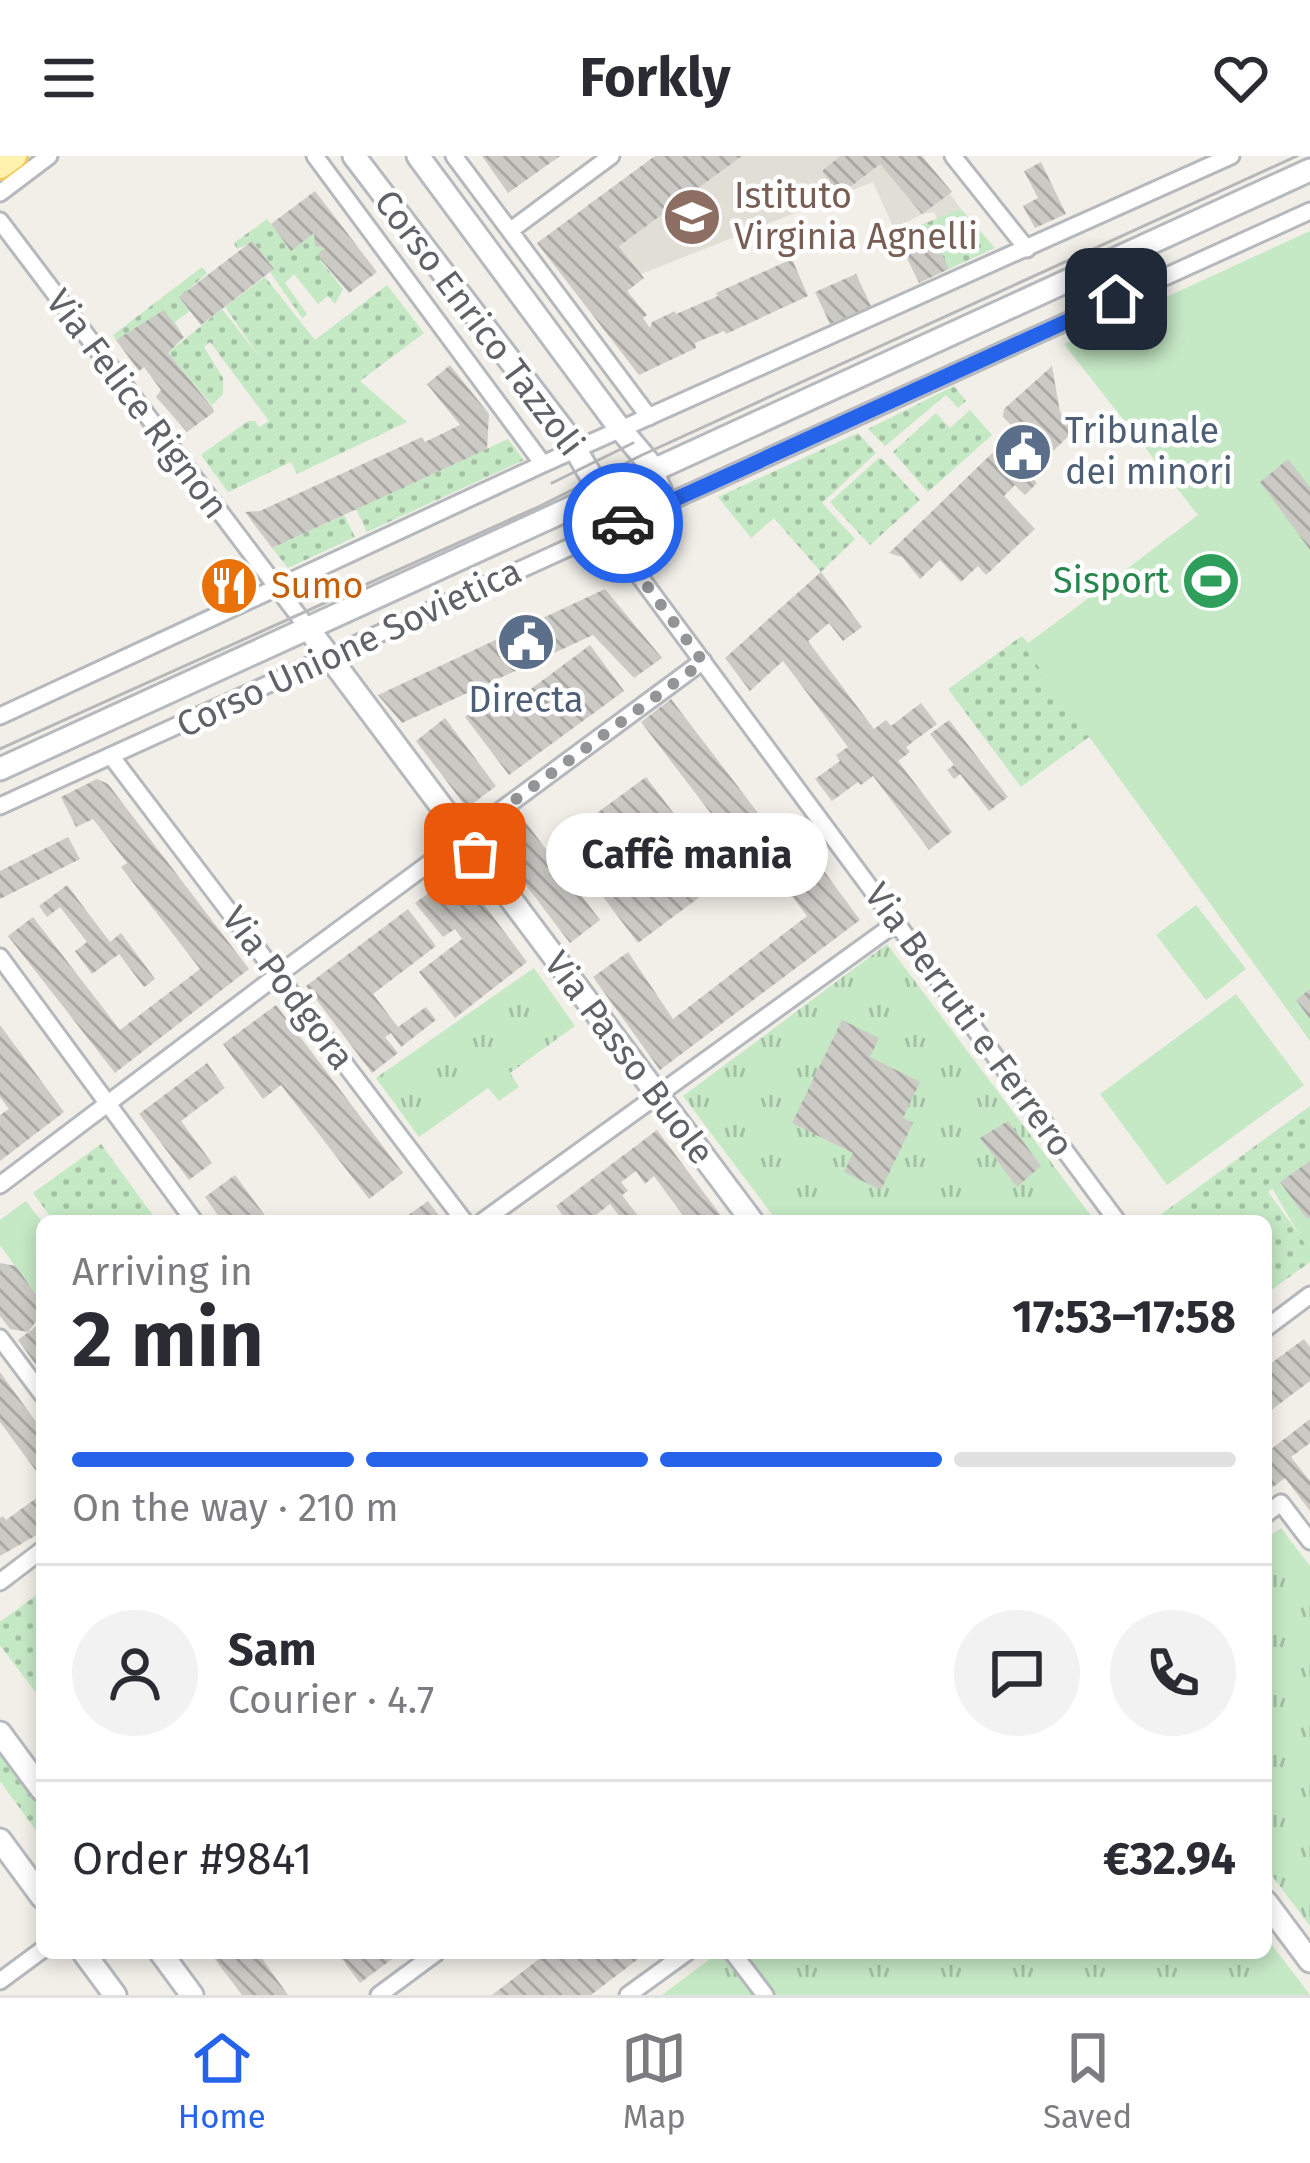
<!DOCTYPE html>
<meta charset="utf-8">
<style>
body{margin:0;font-family:"Fira Sans",sans-serif;background:#f2f2f3;color:#2b2b33;height:100vh;display:flex;flex-direction:column;font-size:45px;white-space:nowrap}
*{box-sizing:border-box;margin:0}
p{font-size:39px;color:#7c7c81}
.icon{flex:none;width:66px;height:66px;fill:none;stroke:currentColor;stroke-width:2;stroke-linecap:round;stroke-linejoin:round}
.map{position:relative;flex:1;overflow:hidden}
.sheet{position:absolute;left:36px;top:1059px;width:1236px;height:744px;display:flex;flex-direction:column;background:#fff;border-radius:18px;box-shadow:0 6px 18px #0003}
.sheet>*{flex:none}
.pin{position:absolute;display:grid;place-items:center;width:102px;height:102px;color:#fff;margin:-51px;border-radius:24px;box-shadow:0 6px 18px #0006}
.courier{position:absolute;display:grid;place-items:center;width:120px;height:120px;margin:-60px;border:9px solid #2563eb;border-radius:50%;background:#fff;color:#222;box-shadow:0 3px 15px #0007}
.bubble{position:absolute;height:84px;border-radius:42px;background:#fff;box-shadow:0 6px 18px #0003;font-size:39px;font-weight:700;line-height:84px;text-align:center}
.overview em{font-style:normal;font-weight:700}
.overview div{display:flex;flex-direction:column-reverse}
.overview{display:flex;align-items:center;justify-content:space-between;height:204px;padding:0 36px}
h1{font-size:78px;font-weight:700;line-height:90px}
.bar{display:grid;grid-template-columns:repeat(4,1fr);gap:18px 12px;align-content:center;height:144px;padding:0 36px}
.bar i{height:15px;border-radius:9px;background:#e1e1e2}
.bar .current{background:#2563eb}
.bar p{grid-column:span 4}
.line{display:flex;align-items:center;gap:30px;padding:0 36px;border-top:3px solid #e1e1e2}
.line div{flex:1}
.round{display:grid;place-items:center;flex:none;width:126px;height:126px;border-radius:63px;background:#f2f2f3}
header{display:flex;justify-content:space-between;align-items:center;height:156px;padding:0 36px;background:#fff;font-size:54px;font-weight:700}
.tabs{display:flex;justify-content:space-around;align-items:center;height:168px;border-top:3px solid #e1e1e2;background:#fff;font-size:33px;color:#7c7c81}
.tabs a{display:grid;justify-items:center;gap:6px}
.tabs .current{color:#2563eb}
.map>svg:first-child{display:block}
</style>
<header><svg class="icon" aria-label="menu" viewBox="0 0 24 24"><path d="M4 6h16M4 12h16M4 18h16"/></svg>Forkly<svg class="icon" aria-label="heart" viewBox="0 0 24 24"><path d="M12 20l-8-8c-3-5 5-10 8-4 3-6 11-1 8 4z"/></svg></header>
<div class="map">
<svg width="1310" height="1839" viewBox="0 0 1310 1839">
<defs>
<pattern id="grass-dots" width="8" height="8" patternUnits="userSpaceOnUse" patternTransform="scale(3)"><rect width="8" height="8" fill="#c5e8c5"/><path d="M2 2h.1M6 6h.1" fill="none" stroke="#a3c0a4" stroke-width="1.8" stroke-linecap="round"/></pattern>
<pattern id="park-tufts" width="24" height="20" patternUnits="userSpaceOnUse" patternTransform="scale(3)"><rect width="24" height="20" fill="#c5e8c5"/><path d="M3 7l-1-3M5 7V3M7 7l1-3M15 17l-1-3M17 17v-4M19 17l1-3" fill="none" stroke="#a3c0a4"/></pattern>
<pattern id="building-back-hatch" width="6" height="6" patternUnits="userSpaceOnUse" patternTransform="scale(3)"><rect width="6" height="6" fill="#cccac5"/><path d="M-1 5l2 2M0 0l6 6M5-1l2 2" fill="none" stroke="#a9a8a4"/></pattern>
</defs>
<rect width="100%" height="100%" fill="#f1efe8"/>
<path fill="#e1ded6" d="M655,0H922L961,53L937,63L934,56L922,58L894,73L873,26L641,118L588,49Z"/>
<path fill="url(#grass-dots)" d="M961,53L995,92L949,113L932,83L908,94V74Z
M267,63L291,94L314,77L325,92L321,105L343,133L335,148L328,140L318,148L294,118L285,127L307,158L302,162L270,116L274,113L253,86L237,93L234,87Z
M202,111L207,117L180,141L190,155L175,166L182,178L164,155L116,184L113,179Z
M265,121L315,184L387,129L424,177L360,225L407,266L297,318L291,306L228,336L201,299L248,265H255L259,271L269,265L210,186L204,191L223,222V238L212,249L168,197L222,153L262,204L225,151Z
M954,230L966,245L958,252L946,239L885,290L868,273Z
M970,254L992,279L928,336L893,296L936,257L950,272Z
M858,277L876,297L822,347L855,383L821,416L774,362L751,382L718,341Z
M508,283L524,304L367,376L356,353Z
M880,301L920,344L870,389L830,346Z
M344,359L355,381L288,412L272,392Z
M1201,362L1093,578L1021,631L948,533L1022,480L1028,487Z
M1310,950V1005L1268,1036L1310,1093V1106L1266,1138V1065H1152Z
M101,988L157,1065H54L33,1037Z
M42,1435V1545L0,1489V1466Z
M0,1598L42,1654V1683L0,1625Z"/>
<path fill="url(#park-tufts)" d="M887,788L1095,1065H777L683,940Z
M534,812L575,870L510,917L519,931L499,945L488,932L419,981L376,922Z
M1281,1372L1310,1410V1770L1266,1712V1383Z
M1266,1781L1310,1839H662L718,1797H1266Z"/>
<path fill="#c5e8c5" d="M1310,75V885L1024,491L1198,359L1064,188Z
M1196,749L1246,813L1206,844L1156,779Z
M1236,838L1304,929L1167,1029L1100,938Z
M1310,1005V1097L1272,1032Z
M26,1045L42,1066V1137L37,1141L0,1089V1064Z"/>
<path fill="url(#building-back-hatch)" d="M482,0H560L508,37Z
M655,0H742L619,90L644,122L627,135L647,159L643,162L650,172L652,166L675,155L676,158L718,140L716,137L792,103L808,140L726,178L724,175L695,187L696,192L639,219L537,87Z
M840,0H922L952,36L922,58L880,8L840,39L822,15Z
M1041,6L1066,58L1035,72L1023,50L1038,42L1024,15Z
M315,35L377,116L349,137L321,104L319,97L325,92L315,90L314,77L291,95L271,68Z
M934,82L949,113L919,127L904,96Z
M252,85L274,113L201,169L179,141Z
M856,118L871,150L830,168L815,136Z
M164,154L184,181L168,197L213,252L214,256L187,276L156,241L161,234L144,211L139,215L116,184Z
M450,209L489,258L487,293L272,392L245,356L260,355L422,281L425,286L460,269L427,228Z
M1052,210L1060,256L1076,273L1029,318L1037,327L1025,339L1015,329L1004,340L1035,373L986,419L978,410L961,426L940,404L920,423L902,401L889,397L1016,274L1003,261L1004,253Z
M1288,303L1310,331V394L1260,326Z
M821,416L862,471L843,485L829,467L808,485L874,573L886,564L891,570L921,547L937,568L906,591L910,596L898,605L952,676L929,694L873,620L861,629L858,626L832,645L815,623L840,605L836,599L848,591L783,505L750,535L725,502Z
M605,433L662,502L634,522L593,479L402,567L378,539Z
M590,489L624,535L509,619L465,561L494,539L504,553Z
M671,543L765,666L735,689L641,566Z
M445,562L496,630L467,652L416,585Z
M949,564L1008,641L989,655L960,618L954,623L947,614L954,609L930,578Z
M646,621L724,723L638,787L560,684Z
M97,623L108,628L249,813L115,917L8,780L33,761L120,874L200,813L121,711L127,707L93,663L76,671L61,641Z
M523,663L600,764L570,787L493,686Z
M793,673L860,764L660,914L593,821L628,796L673,863L807,760L760,698Z
M68,681L80,703L0,743V715Z
M459,715L527,806L455,862L419,816L462,783L455,773L443,781L415,747Z
M67,729L110,786L121,777L155,823L144,831L119,798L92,818L75,795L87,786L60,751L47,761L39,750Z
M408,753L436,790L373,838L398,871L426,851L436,864L401,891L391,877L385,881L398,897L372,917L306,830Z
M1310,833V863L1296,844Z
M276,849L403,1017L369,1043L281,929L263,943L223,888Z
M842,864L879,882L870,901L920,926L903,962L913,967L881,1034L844,1016L853,997L792,967Z
M0,869L64,956L0,1005V959L9,953L0,941Z
M207,907L225,932L181,965L212,1007L189,1024L139,958Z
M1008,965L1041,1010L1017,1031L980,982Z
M657,974L725,1065H687L654,1020L645,1028L636,1015L621,1026L628,1035L622,1039L642,1065H623L610,1048L588,1065H567L556,1050Z
M1310,1005V1061L1307,1063L1280,1026Z
M235,1019L269,1065H222L205,1041Z
M428,1045L443,1065H400Z
M0,1107L16,1110L42,1148V1157L28,1176L10,1173L0,1160Z
M42,1166V1217L18,1184Z
M1304,1183L1310,1191V1225L1266,1258V1211Z
M0,1216L42,1274V1323L0,1266Z
M1310,1263V1287L1291,1301L1310,1325V1355L1285,1322L1266,1336V1297Z
M42,1338V1376L0,1400V1362L3,1360L6,1364Z
M210,1797H258L288,1839H242Z
M343,1797H387L392,1803L360,1827L339,1799Z
M547,1797H646L591,1839H492Z"/>
<g fill="none" stroke-linecap="round" stroke-linejoin="round">
<g stroke="#b5b8bc" stroke-width="21">
<path id="street" d="M315,0L543,308
M454,0L649,261
M953,0L1027,93
M0,37L49,0
M0,65L307,471
M511,74L611,0
M1107,109L1156,125
M655,314L669,347
M606,375L1117,1065
M0,560L543,308L1231,0
M111,600L464,1065
M0,650L1310,55
M0,801L194,1065
M0,1029L279,818L703,505
M483,1065L896,767
M1266,1172L1310,1139
M0,1182L42,1238
M1266,1358L1281,1347L1310,1385
M0,1426L42,1394
M733,1797L765,1839
M0,1825L42,1794
M379,1839L436,1797
M628,1839L686,1797"/>
</g>
<g stroke="#b6babf" stroke-width="27">
<path id="secondary" d="M354,0L567,279L601,337
M418,0L618,270L655,314
M307,471L752,1065
M0,613L1310,14
M0,1577L42,1634
M0,1684L42,1741
M1266,1746L1310,1805
M84,1797L115,1839
M161,1797L192,1839"/>
</g>
<g stroke="#f2c960" stroke-width="30">
<path id="primary" d="M0,10L14,0"/>
</g>
<use href="#street" stroke="#fff" stroke-width="15"/>
<use href="#secondary" stroke="#fff" stroke-width="21"/>
<use href="#primary" stroke="#fff2af" stroke-width="24"/>
<path stroke="#b6b7b8" stroke-width="3" d="M552,327L633,287
M0,593L538,351L642,299L1297,0"/>
</g>
<g fill="none" stroke-linecap="round" stroke-linejoin="round">
<path stroke="#929495" stroke-width="12" stroke-dasharray="0 21.6" d="M475,698L463,682L703,506L606,374L623,367"/>
<path stroke="#2563eb" stroke-width="15" d="M623,367L1116,143"/>
</g>
<defs>
<g id="school-disc" transform="scale(3)"><circle r="9.5" fill="#8d6e63" stroke="#fff"/><path d="M0-5L7-2L0 1L-7-2ZM-4 1L0 2.5L4 1V4Q0 6-4 4Z" fill="#fff"/></g>
<g id="civic-disc" transform="scale(3)"><circle r="9.5" fill="#5c6f8a" stroke="#fff"/><path d="M-.6-6.5H3V-4.5H.6V-3L4-1V1h2V6H-6V1h2V-1L-.6-3ZM-1.2 2.5V6h2.4V2.5Z" fill="#fff"/></g>
<g id="stadium-disc" transform="scale(3)"><circle r="9.5" fill="#2e9e5b" stroke="#fff"/><path d="M0-5a6.5 5 0 1 0 0 10a6.5 5 0 1 0 0-10ZM-3.5-1.8h7v3.6h-7Z" fill="#fff"/></g>
<g id="restaurant-disc" transform="scale(3)"><circle r="9.5" fill="#e8710a" stroke="#fff"/><path d="M-5-6h1v4h1v-4h1v4h1v-4h1v5L-1.5 .5V6h-2V.5L-5-1ZM5-6V6H3V1.5H1.5Q1.5-4 5-6Z" fill="#fff"/></g>
</defs>
<g fill-rule="evenodd">
<use href="#school-disc" x="692" y="61"/>
<use href="#civic-disc" x="1023" y="296"/>
<use href="#stadium-disc" x="1211" y="425"/>
<use href="#restaurant-disc" x="229" y="430"/>
<use href="#civic-disc" x="526" y="486"/>
</g>
<g text-anchor="middle" dominant-baseline="central" stroke-width="9" stroke-linejoin="round" paint-order="stroke">
<g font-size="36" fill="#785e54" stroke="#fff" text-anchor="start">
<text x="734" y="40">Istituto<tspan x="734" dy="41">Virginia Agnelli</tspan></text>
</g>
<g font-size="36" fill="#5f6368" stroke="#fff">
<text transform="translate(479 167) rotate(53)">Corso Enrico Tazzoli</text>
<text transform="translate(137 248) rotate(53)">Via Felice Rignon</text>
<text transform="translate(349 492) rotate(-25)">Corso Unione Sovietica</text>
<text transform="translate(288 832) rotate(53)">Via Podgora</text>
<text transform="translate(969 864) rotate(54)">Via Berruti e Ferrero</text>
<text transform="translate(629 902) rotate(53)">Via Passo Buole</text>
</g>
<g font-size="36" fill="#4e5e75" stroke="#fff" text-anchor="start">
<text x="1065" y="275">Tribunale<tspan x="1065" dy="41">dei minori</tspan></text>
<text x="526" y="544" text-anchor="middle">Directa</text>
</g>
<g font-size="36" fill="#27864d" stroke="#fff" text-anchor="end">
<text x="1169" y="425">Sisport</text>
</g>
<g font-size="36" fill="#c56008" stroke="#fff" text-anchor="start">
<text x="271" y="430">Sumo</text>
</g>
</g>
</svg>
<div class="pin" style="left:475px;top:698px;background:#ea580c"><svg class="icon" aria-label="bag" viewBox="0 0 24 24"><path d="M5 8h14l-1 12H6zM9 8a3 3 0 0 1 6 0"/></svg></div>
<div class="pin" style="left:1116px;top:143px;background:#1f2937"><svg class="icon" aria-label="home" viewBox="0 0 24 24"><path d="M3 11l9-7 9 7M6 9v11h12V9"/></svg></div>
<div class="courier" style="left:623px;top:367px"><svg class="icon" aria-label="car" viewBox="0 0 24 24"><path d="M5 17H2v-5l4-1 3-4h7l3 4 3 1v5h-3M9 17h6M6 11h13"/><circle cx="7" cy="17" r="2"/><circle cx="17" cy="17" r="2"/></svg></div>
<div class="bubble" style="left:546px;top:657px;width:282px">Caffè mania</div>
<section class="sheet">
<div class="overview"><div><h1>2 min</h1><p>Arriving in</p></div><em>17:53–17:58</em></div>
<div class="bar"><i class="current"></i><i class="current"></i><i class="current"></i><i></i><p>On the way · 210 m</p></div>
<div class="line" style="height:216px"><a class="round"><svg class="icon" aria-label="person" viewBox="0 0 24 24"><circle cx="12" cy="8" r="4"/><path d="M4 21q1-7 8-7t8 7"/></svg></a><div><b>Sam</b><p>Courier · 4.7</p></div><a class="round"><svg class="icon" aria-label="chat" viewBox="0 0 24 24"><path d="M4 5h16v11H9l-5 4z"/></svg></a><a class="round"><svg class="icon" aria-label="phone" viewBox="0 0 24 24"><path d="M5 4h4l2 5-3 2q2 4 5 5l2-3 5 2v4C11 20 4 13 5 4z"/></svg></a></div>
<div class="line" style="height:156px"><div>Order #9841</div><b>€32.94</b></div>
</section>
</div>
<nav class="tabs">
<a class="current"><svg class="icon" aria-label="home" viewBox="0 0 24 24"><path d="M3 11l9-7 9 7M6 9v11h12V9"/></svg>Home</a>
<a><svg class="icon" aria-label="map" viewBox="0 0 24 24"><path d="M3 6l6-2 6 2 6-2v14l-6 2-6-2-6 2zM9 4v14M15 6v14"/></svg>Map</a>
<a><svg class="icon" aria-label="saved" viewBox="0 0 24 24"><path d="M7 4h10v16l-5-4-5 4z"/></svg>Saved</a>
</nav>
